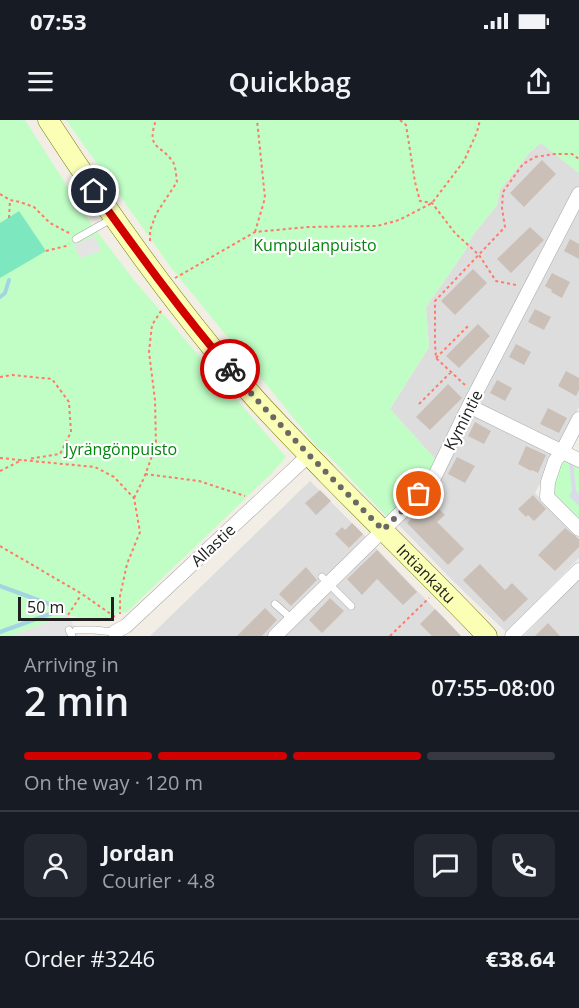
<!DOCTYPE html>
<meta charset="utf-8">
<style>
body{margin:0;font-family:"Open Sans",sans-serif;background:#242831;color:#f1f3f6;height:100vh;display:flex;flex-direction:column;font-size:22px;white-space:nowrap}
*{box-sizing:border-box;margin:0}
p{font-size:20px;color:#9ea1a6}
.icon{flex:none;width:33px;height:33px;fill:none;stroke:currentColor;stroke-width:2;stroke-linecap:round;stroke-linejoin:round}
.map{position:relative;height:516px;overflow:hidden}
.side{display:flex;flex-direction:column;background:#171b24;flex:1}
.side>*{flex:none}
.scale{position:absolute;left:18px;bottom:15px;width:96px;box-sizing:border-box;padding-left:6px;border:3px solid #202020;border-top:0;font-size:16px;line-height:21px;white-space:nowrap;color:#202020;-webkit-text-stroke:4px #fff;paint-order:stroke}
.pin{position:absolute;display:grid;place-items:center;width:51px;height:51px;color:#fff;margin:-26px;border:3px solid #fff;border-radius:50%;box-shadow:0 2px 6px #0007}
.courier{position:absolute;display:grid;place-items:center;width:60px;height:60px;margin:-30px;border:4px solid #d00100;border-radius:50%;background:#fff;color:#222;box-shadow:0 2px 8px #0007}
.headline em{font-style:normal;font-weight:600}
.headline div{display:flex;flex-direction:column-reverse}
.headline{display:flex;align-items:center;justify-content:space-between;height:102px;padding:0 24px}
h1{font-size:39px;font-weight:600;line-height:45px}
.bar{display:grid;grid-template-columns:repeat(4,1fr);gap:9px 6px;align-content:center;height:72px;padding:0 24px}
.bar i{height:8px;border-radius:4px;background:#363941}
.bar .current{background:#d00100}
.bar p{grid-column:span 4}
.line{display:flex;align-items:center;gap:15px;padding:0 24px;border-top:2px solid #363941}
.line div{flex:1}
.round{display:grid;place-items:center;flex:none;width:63px;height:63px;border-radius:12px;background:#242831}
.status{display:flex;justify-content:space-between;align-items:center;height:42px;padding:0 30px;background:#171b24;direction:ltr}
.status svg{height:16px;fill:currentColor}
header{display:flex;justify-content:space-between;align-items:center;height:78px;padding:0 24px;background:#171b24;font-size:27px;font-weight:600}
.map>svg:first-child{display:block}
</style>
<div class="status"><b>07:53</b><svg viewBox="0 0 49 12"><path d="M0 12V9h3v3zM5 12V6h3v6zM10 12V3h3v9zM15 12V0h3v12zM26 1h20v11H26zM47 4h2v5h-2z"/></svg></div>
<header><svg class="icon" aria-label="menu" viewBox="0 0 24 24"><path d="M4 6h16M4 12h16M4 18h16"/></svg>Quickbag<svg class="icon" aria-label="share" viewBox="0 0 24 24"><path d="M12 15V3M7 8l5-5 5 5M5 13v7h14v-7"/></svg></header>
<div class="map">
<svg width="579" height="516" viewBox="0 0 579 516">
<rect width="100%" height="100%" fill="#f2eee6"/>
<path fill="#dedddd" d="M541,23L579,53V66L436,340L390,289L429,227L426,187L463,134L473,115L497,85L500,70L529,33Z
M579,85V287L559,325L476,283Z
M472,291L555,334L535,373L579,419V438L506,512L451,459L399,405L395,404Z
M310,361L367,418L269,516H150Z
M375,427L461,516H284L339,464Z
M579,459V516H524Z"/>
<path fill="#c0fec5" d="M0,0H25L92,105L134,160L286,337L271,354L127,492L117,493L111,499L96,502L68,495L10,516H0Z
M66,0H579V53L541,23L529,33L500,70L497,85L473,115L463,134L426,187L429,227L390,289L436,340L425,361L387,397L325,332L318,328L172,149Z
M564,337L579,345V401L551,372V362Z"/>
<path fill="#7de7bf" d="M19,91L46,131L0,158V103Z"/>
<path fill="#e4e4e4" d="M95,116L101,131L80,138L74,125Z
M68,495L79,516H10Z"/>
<path fill="#dadae8" d="M569,339L573,341L576,371L579,374V386L569,376L572,371Z"/>
<g fill="none" stroke-linecap="round" stroke-linejoin="round">
<path stroke="#a3d4e3" stroke-width="4" d="M0,177L5,173L9,160
M0,466L49,484L61,490
M0,512L61,490"/>
</g>
<path fill="#cac0b8" d="M542,40L556,54L524,87L510,73Z
M530,107L544,120L511,153L497,139Z
M570,119L579,124V139L564,131Z
M473,149L487,163L455,195L441,181Z
M552,153L570,162L562,178L551,172L552,170L545,166Z
M535,189L551,197L544,210L528,202Z
M478,204L490,216L459,248L446,236Z
M516,224L531,232L524,245L509,237Z
M566,251L579,258V270L576,276L558,266Z
M497,260L512,268L505,281L490,273Z
M448,264L462,278L430,310L416,297Z
M548,288L567,298L559,313L540,304Z
M475,302L491,311L484,324L468,316Z
M526,326L546,335L538,353L532,350L531,351L518,344Z
M457,337L475,346L465,363L448,354Z
M320,370L331,381L316,395L305,383Z
M533,375L546,389L534,401L528,395L526,397L518,389Z
M430,380L445,395L437,402L464,429L448,445L407,403Z
M352,403L363,414L349,428L335,414L342,407L345,410Z
M565,408L579,419V427L555,451L538,435Z
M377,430L417,472L403,485L377,459L362,475L347,459Z
M480,444L505,470L512,463L528,479L504,502L463,460Z
M306,447L317,460L291,486L279,474Z
M330,478L344,491L322,513L309,500Z
M265,488L277,500L262,516H237Z
M435,489L445,499L461,516H432L420,504Z
M548,503L560,516H535Z"/>
<g fill="none" stroke-linecap="round" stroke-linejoin="round">
<g stroke="#a7a7a7" stroke-width="8">
<path id="lane" d="M76,119L113,98
M322,457L351,486
M275,484L292,499
M69,510L72,516
M76,510H94L114,512"/>
</g>
<g stroke="#a7a7a7" stroke-width="15">
<path id="street" d="M469,286L579,340
M579,299L562,332L555,341L548,362L547,377L579,409
M115,512L126,506L309,335
M275,516L432,362L469,286L579,74
M512,516L579,450"/>
</g>
<g stroke="#707e00" stroke-width="21">
<g id="secondary">
<path id="s1" d="M48,0C111,97 177,190 253,276C277,303 303,329 328,355C381,409 435,461 487,516"/>
</g>
</g>
<path stroke="#ff7a69" stroke-width="2" stroke-dasharray="3 3" stroke-linecap="butt" d="M400,0L406,5L415,62L420,81L432,83L455,113L479,135L496,161L516,165
M0,74L10,80L20,82L34,87L50,103L69,113
M9,98L10,80
M255,112L265,78L257,0
M150,121V111L156,94L177,62C176,56 176,47 173,42C160,23 146,30 156,0
M46,131L66,126L69,124
M175,158L255,112L308,107L377,106L399,100L432,83L464,41L477,12L480,0
M436,238L469,205
M0,257L12,255L52,259L69,282L71,312L60,334L28,339
M465,265L436,238L435,223V181L505,107L502,88L503,72L523,44L535,37L555,34H572L579,39
M419,284L451,252
M0,338L95,347L114,357L134,378L140,412L127,444L120,476V494
M0,351L22,340
M145,354L199,361L245,376
M134,378L144,358L156,325L155,280L149,232L152,205L161,191
M0,426L82,474L115,497
M68,495L81,475
M390,516L429,478"/>
<use href="#lane" stroke="#fff" stroke-width="7"/>
<use href="#street" stroke="#fff" stroke-width="14"/>
<use href="#secondary" stroke="#fbffb6" stroke-width="20"/>
</g>
<g fill="none" stroke-linecap="round" stroke-linejoin="round">
<path stroke="#6a6865" stroke-width="6" stroke-dasharray="0 10.8" d="M230,249L255,278L309,335L383,410L419,374"/>
<path stroke="#d00100" stroke-width="8" d="M94,71C138,132 181,192 230,249"/>
</g>
<g text-anchor="middle" dominant-baseline="central" stroke-width="4.5" stroke-linejoin="round" paint-order="stroke">
<g font-size="16" fill="#03850e" stroke="#fff">
<text x="315" y="125">Kumpulanpuisto</text>
<text x="121" y="329">Jyrängönpuisto</text>
</g>
<g font-size="16" fill="#202020" stroke="#fff">
<text transform="translate(463 300) rotate(-63)">Kymintie</text>
<text transform="translate(213 425) rotate(-43)">Allastie</text>
<text stroke="none"><textPath href="#s1" startOffset="592">Intiankatu</textPath></text>
</g>
</g>
</svg>
<div class="scale">50 m</div>
<div class="pin" style="left:419px;top:374px;background:#ea580c"><svg class="icon" aria-label="bag" viewBox="0 0 24 24"><path d="M5 8h14l-1 12H6zM9 8a3 3 0 0 1 6 0"/></svg></div>
<div class="pin" style="left:94px;top:71px;background:#1f2937"><svg class="icon" aria-label="home" viewBox="0 0 24 24"><path d="M3 11l9-7 9 7M6 9v11h12V9"/></svg></div>
<div class="courier" style="left:230px;top:249px"><svg class="icon" aria-label="bike" viewBox="0 0 24 24"><circle cx="6" cy="16" r="4"/><circle cx="18" cy="16" r="4"/><path d="M6 16l4-8h5l3 8M10 8l3 8H6M13 5h3"/></svg></div>
</div>
<section class="side">
<div class="headline"><div><h1>2 min</h1><p>Arriving in</p></div><em>07:55–08:00</em></div>
<div class="bar"><i class="current"></i><i class="current"></i><i class="current"></i><i></i><p>On the way · 120 m</p></div>
<div class="line" style="height:108px"><a class="round"><svg class="icon" aria-label="person" viewBox="0 0 24 24"><circle cx="12" cy="8" r="4"/><path d="M4 21q1-7 8-7t8 7"/></svg></a><div><b>Jordan</b><p>Courier · 4.8</p></div><a class="round"><svg class="icon" aria-label="chat" viewBox="0 0 24 24"><path d="M4 5h16v11H9l-5 4z"/></svg></a><a class="round"><svg class="icon" aria-label="phone" viewBox="0 0 24 24"><path d="M5 4h4l2 5-3 2q2 4 5 5l2-3 5 2v4C11 20 4 13 5 4z"/></svg></a></div>
<div class="line" style="height:78px"><div>Order #3246</div><b>€38.64</b></div>
</section>
